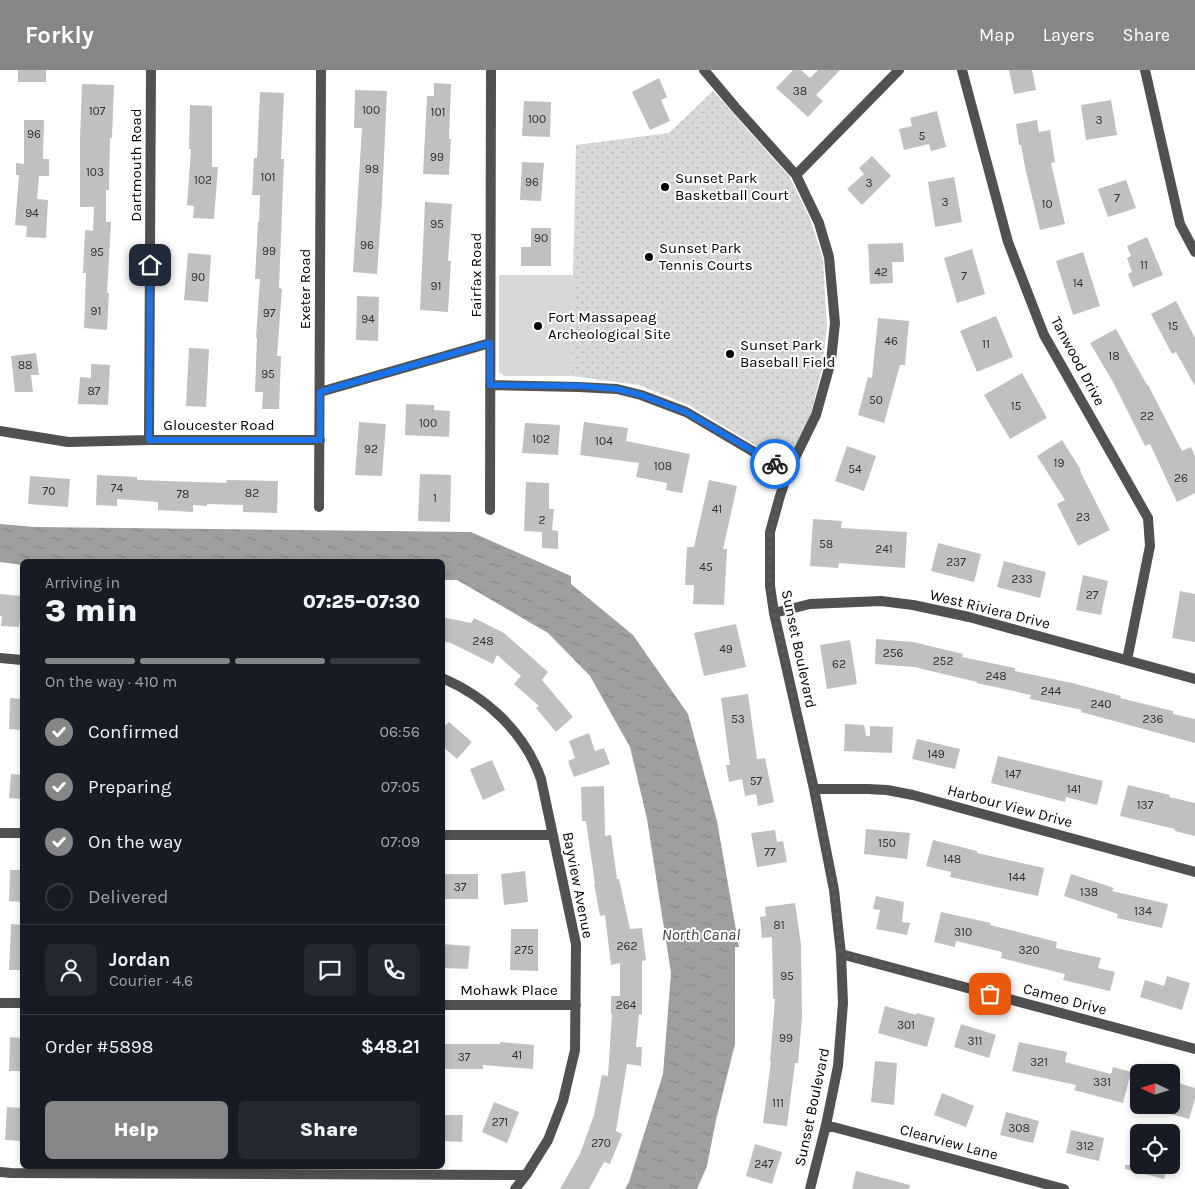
<!DOCTYPE html>
<meta charset="utf-8">
<style>
body{margin:0;font-family:Karla,sans-serif;background:#242831;color:#f1f3f6;height:100vh;display:flex;flex-direction:column;font-size:19px;white-space:nowrap}
*{box-sizing:border-box;margin:0}
p{font-size:16px;color:#9ea1a6}
.icon{flex:none;width:28px;height:28px;fill:none;stroke:currentColor;stroke-width:2;stroke-linecap:round;stroke-linejoin:round}
.map{position:relative;flex:1;overflow:hidden}
.drawer{position:absolute;left:20px;top:489px;width:425px;height:610px;display:flex;flex-direction:column;background:#171b24;border-radius:8px;box-shadow:0 2px 8px #0003}
.drawer>*{flex:none}
.needle{width:32px;rotate:274deg}
.controls{position:absolute;left:1130px;top:994px;display:grid;gap:10px}
.controls a{display:grid;place-items:center;width:50px;height:50px;border-radius:8px;background:#171b24;box-shadow:0 2px 8px #0003;font-size:25px}
.pin{position:absolute;display:grid;place-items:center;width:42px;height:42px;color:#fff;margin:-21px;border-radius:10px;box-shadow:0 2px 8px #0006}
.courier{position:absolute;display:grid;place-items:center;width:50px;height:50px;margin:-25px;border:4px solid #1a73e8;border-radius:50%;background:#fff;color:#222;box-shadow:0 1px 6px #0007}
.overview em{font-style:normal;font-weight:800}
.overview div{display:flex;flex-direction:column-reverse}
.overview{display:flex;align-items:center;justify-content:space-between;height:85px;padding:0 25px}
h1{font-size:32px;font-weight:800;line-height:38px}
.bar{display:grid;grid-template-columns:repeat(4,1fr);gap:8px 5px;align-content:center;height:60px;padding:0 25px}
.bar i{height:6px;border-radius:4px;background:#363941}
.bar .on{background:#858687}
.bar p{grid-column:span 4}
.line{display:flex;align-items:center;gap:12px;padding:0 25px;border-top:1px solid #363941}
.line div{flex:1}
.round{display:grid;place-items:center;flex:none;width:52px;height:52px;border-radius:8px;background:#242831}
ol{padding:0 25px;list-style:none}
li{display:flex;align-items:center;gap:15px;height:55px}
li p{margin-inline-start:auto}
li .icon{padding:5px;border-radius:50%;background:#858687;color:#fff;stroke-width:4}
li:last-child{color:#9ea1a6}
li i{width:28px;height:28px;border:2px solid #363941;border-radius:50%}
.button{display:flex;gap:10px;margin-top:auto;padding:10px 25px}
.button a{flex:1;height:58px;border-radius:8px;background:#858687;color:#fff;font-size:20px;font-weight:800;line-height:58px;text-align:center}
.button a+a{background:#242831;color:#f1f3f6}
header{display:flex;align-items:center;gap:30px;box-sizing:border-box;height:70px;padding:0 25px;background:#858687;color:#fff}
header strong{font-size:24px}
nav{display:flex;gap:28px;margin-inline-start:auto;font-size:18px}
.map>svg:first-child{display:block}
</style>
<header>
<strong>Forkly</strong>
<nav><a>Map</a><a>Layers</a><a>Share</a></nav>
</header>
<div class="map">
<svg width="1195" height="1119" viewBox="0 0 1195 1119">
<defs>
<pattern id="park-dots" width="8" height="8" patternUnits="userSpaceOnUse" patternTransform="scale(1.25)"><rect width="8" height="8" fill="#d8d8d8"/><path d="M2 2h.1M6 6h.1" fill="none" stroke="#b8b8b8" stroke-width="1.8" stroke-linecap="round"/></pattern>
<pattern id="water-ripples" width="26" height="14" patternUnits="userSpaceOnUse" patternTransform="scale(1.25)"><rect width="26" height="14" fill="#9f9f9f"/><path d="M2 4q2-2 4 0t4 0M15 11q2-2 4 0t4 0" fill="none" stroke="#878787"/></pattern>
</defs>
<rect width="100%" height="100%" fill="#fff"/>
<path fill="#d8d8d8" d="M499,205H573L572,306H504L499,302Z"/>
<path fill="url(#park-dots)" d="M713,21L789,106L811,151L823,189L827,256L822,299L810,346L786,394L689,335L638,315L572,306L573,206L576,75L669,63Z"/>
<path fill="url(#water-ripples)" d="M0,454L35,457L471,462L571,506V514L633,565L688,644L717,751L739,877H735V974L716,1050L707,1096L697,1119H625L629,1112L663,1004L671,903L647,749L630,677L590,606L548,563L457,510H443L442,491H22V495L0,492Z"/>
<path fill="#c0c0c0" d="M18,0H46V12H18Z
M793,0H801L810,8L818,0H840L816,25L823,31L808,47L776,18Z
M1009,0H1032L1036,20L1014,24Z
M659,8L667,27L661,30L670,51L650,60L632,22Z
M434,13L451,14L449,69H451L449,105L423,104L427,26H434Z
M82,14L114,15L112,68H110L109,120H106V152H111L107,223H109L107,260L84,258L86,203H83L85,160L93,161L94,137H80V69Z
M355,20L387,21L382,131L377,204L353,202L362,58H354Z
M260,22L284,23L281,89H284L279,218L282,219L277,286H281L279,339H262L263,322H255L257,268H256L260,209H255L258,152H259L260,125H252L254,88H257Z
M1111,30L1117,65L1086,70L1081,35Z
M524,31L551,32L550,67L522,66Z
M190,35L212,36V97H218L214,149L193,148L194,136L187,135L191,79H189Z
M937,41L946,77L931,81L929,74L904,80L899,59L912,56L910,48Z
M24,50H44L43,89H49V106H39L37,129L48,130L46,168L26,167L27,156L15,155L19,105H16V93L24,94Z
M1037,50L1039,62L1050,60L1055,92L1051,93L1065,154L1040,160L1025,97L1021,75H1019L1016,54Z
M872,86L891,106L862,135L847,119L864,104L859,98Z
M522,92L544,93L541,131L520,130Z
M954,107L962,152L935,157L928,112Z
M1126,110L1136,138L1108,147L1098,119Z
M425,132L452,134L448,191H451L448,242L420,240Z
M531,158H551V196H521V177H531Z
M1147,167L1163,205L1133,217L1128,204L1132,202L1127,188L1131,186L1127,176Z
M903,173L904,192H892L893,213L870,214L868,174Z
M972,179L985,224L957,233L944,188Z
M1083,182L1100,236L1073,245L1056,191Z
M188,183L211,185L208,232L184,230Z
M357,226L379,227L378,271L356,270Z
M1176,231L1195,268V316L1176,282L1172,284L1151,244Z
M996,246L1013,287L977,302L960,261Z
M878,248L909,251L905,295H900L884,353L858,345L868,307L872,308Z
M1116,259L1147,315H1148L1182,381L1191,377L1195,386V423L1177,432L1150,374L1145,376L1113,312L1090,273Z
M189,278L209,279L206,337L186,336Z
M36,283L39,305H31L33,322H15L11,286Z
M91,294L110,295L108,335L78,334L80,307L91,308Z
M1022,303L1047,348L1010,369L984,325Z
M406,334L434,335V340L450,341L449,367L405,365Z
M359,352L386,354L382,406L355,405Z
M584,352L628,358L626,371L690,384L682,423L666,420L667,413L636,407L639,393L580,385Z
M525,353L560,355L558,385L522,383Z
M1062,370L1081,400L1080,401L1110,460L1078,476L1057,434L1065,430L1037,386Z
M847,376L876,386L864,421L835,411Z
M420,404L451,405L450,452L418,451Z
M97,405L137,407V410L226,413L227,410L278,411L277,443L243,442V435L207,434V436L193,435V442L158,440V432L117,429V436L96,435Z
M30,406L70,409L68,437L28,434Z
M709,410L737,416L723,479H727L724,535L693,534L694,515H685L687,477H694Z
M526,412L549,413V439H554L552,460L558,461V479L542,478V462L524,461Z
M813,449L842,451L841,458L907,462L905,498L839,493L838,498L810,496Z
M938,473L981,484L974,512L931,501Z
M1004,491L1046,502L1040,528L997,517Z
M1083,505L1108,511L1101,545L1076,540Z
M1180,521L1195,524V572L1172,568Z
M0,524L22,526L19,557L1,556L2,546H0Z
M442,547L471,553L474,548L504,563L548,602L542,610L573,647L556,662L536,638L539,636L514,614L521,606L497,585L493,594L451,573L442,571Z
M736,554L746,597L704,606L694,563Z
M876,569L913,572L963,584L962,587L1015,598V601L1072,613L1121,626L1120,628L1173,641V644L1195,649V673L1081,642L1082,640L1030,629L1031,625L977,613V612L914,597L875,594Z
M850,570L857,614L827,619L820,575Z
M748,624L757,689L765,688L774,732L758,736L756,724L745,726L742,709L729,712L726,695H730L721,628Z
M10,628L22,629V660L9,659Z
M449,652L472,672L457,689L442,676V659Z
M845,654L864,655L866,666H870V656L893,657L892,683L844,681Z
M589,663L595,681L604,678L610,694L574,707L568,691L575,688L569,671Z
M917,669L960,679L955,699L912,689Z
M998,686L1103,711L1097,735L1066,727L1065,732L991,713Z
M492,690L505,720L483,730L470,699Z
M11,704L22,705V729L9,728Z
M1128,715L1170,725L1169,727L1195,733V766L1175,761V759L1120,746Z
M604,716L605,766L611,765L617,809H619L630,859L642,858L646,890L642,891V945L639,944L636,977H642L641,996L627,994L616,1061L622,1064L610,1094L604,1092L589,1119H560L580,1084L594,1045L602,1005L608,1006L612,944H611V926H620V893L611,895L605,845L600,846L594,814H595L586,751H582L581,717Z
M866,759L910,763L907,789L864,784Z
M775,760L777,772L783,771L787,792L757,797L751,763Z
M933,770L977,781V783L1044,798L1038,826L950,807L951,802L926,796Z
M10,800H22V832L9,831Z
M525,801L528,832L504,835L501,804Z
M442,804H478V829H442Z
M1071,804L1114,818L1112,821L1168,834L1162,858L1117,848L1118,844L1064,826Z
M876,826L904,832L902,852L910,853L907,865L876,859L880,840L873,839Z
M795,833L801,874L802,948L798,993H795L787,1056L763,1053L771,991H770L775,929H773L772,867L762,868L760,847L766,846L765,837Z
M941,842L991,853L990,855L1057,872L1056,878L1101,888L1098,898L1115,902L1110,921L1063,910L1065,904L1001,888L1002,882L956,871L955,877L934,872Z
M11,854L22,855V900H9Z
M511,859H538V901L510,900Z
M442,874L470,876L468,899L442,898Z
M1167,906L1190,913L1182,940L1140,927L1145,910L1164,916Z
M885,936L916,945L917,943L935,948L927,977L878,963Z
M961,954L996,965L989,988L954,977Z
M10,967L22,968V1001H9Z
M500,972L534,975L533,999L483,995V999H445V974H500Z
M1019,972L1067,982L1065,992L1111,1004L1113,997L1131,1002L1123,1033L1074,1020L1076,1015L1012,1001Z
M875,991L897,993L894,1035L871,1032Z
M1171,1011L1195,1018V1029L1189,1049L1171,1044Z
M942,1023L974,1036L966,1057L934,1045Z
M494,1032L519,1042L507,1073L482,1062Z
M7,1037L22,1038V1071L5,1070Z
M1006,1042L1039,1051L1033,1073L1000,1065Z
M442,1045H463L462,1072L442,1071Z
M1071,1060L1104,1068L1099,1091L1066,1083Z
M755,1074L782,1082L772,1114L746,1106Z
M1125,1095H1168L1164,1109L1125,1099Z
M856,1101L910,1115L909,1119H852Z"/>
<g fill="none" stroke-linecap="round" stroke-linejoin="round">
<path stroke="#515151" stroke-width="10" d="M704,0L736,38L796,105L819,153L829,187L835,253L831,291L816,345L788,402L780,426L770,462V516L774,543L814,719L834,820L841,884L843,933L838,996L826,1055L810,1119
M962,0L1008,172L1044,265L1148,448L1150,476L1127,590
M1145,0L1180,154L1195,182
M796,105L899,0
M490,315L579,317L617,319L641,325L686,342L788,402
M320,322L490,273
M0,361L68,372L149,370H320
M149,370L151,0
M319,437L321,0
M490,440L491,0
M774,543L810,534L881,531L913,535L969,547L1195,609
M0,588L22,590
M442,608C487,627 525,663 541,709L576,874L575,980L563,1031L548,1070L526,1105L515,1119
M814,719H868L887,720L913,725L1195,802
M0,763H22
M442,765H553
M841,884L1195,979
M0,933H22
M442,935H576
M826,1055L1064,1119
M0,1102L11,1103L526,1105"/>
</g>
<g fill="none" stroke-linecap="round" stroke-linejoin="round">
<path stroke="#595959" stroke-width="5" stroke-dasharray="0 9" d="M775,394L788,402L780,426L770,462V516L774,543L814,719L828,786L834,820L841,884L990,924"/>
<path stroke="#1a73e8" stroke-width="6" d="M150,195L149,370H320V322L490,273V315L580,316L617,319L641,325L686,342L775,394"/>
</g>
<g fill="#000" stroke="#fff" stroke-width="2">
<circle cx="665" cy="117" r="5"/>
<circle cx="649" cy="187" r="5"/>
<circle cx="538" cy="256" r="5"/>
<circle cx="730" cy="284" r="5"/>
</g>
<g text-anchor="middle" dominant-baseline="central" stroke-width="4" stroke-linejoin="round" paint-order="stroke">
<g font-size="12" fill="#303030">
<text x="800" y="21">38</text>
<text x="371" y="40">100</text>
<text x="97" y="41">107</text>
<text x="438" y="42">101</text>
<text x="537" y="49">100</text>
<text x="1099" y="50">3</text>
<text x="34" y="64">96</text>
<text x="922" y="66">5</text>
<text x="437" y="87">99</text>
<text x="372" y="99">98</text>
<text x="95" y="102">103</text>
<text x="268" y="107">101</text>
<text x="203" y="110">102</text>
<text x="532" y="112">96</text>
<text x="869" y="113">3</text>
<text x="1117" y="128">7</text>
<text x="945" y="132">3</text>
<text x="1047" y="134">10</text>
<text x="32" y="143">94</text>
<text x="437" y="154">95</text>
<text x="541" y="168">90</text>
<text x="367" y="175">96</text>
<text x="269" y="181">99</text>
<text x="97" y="182">95</text>
<text x="1144" y="195">11</text>
<text x="881" y="202">42</text>
<text x="964" y="206">7</text>
<text x="198" y="207">90</text>
<text x="1078" y="213">14</text>
<text x="436" y="216">91</text>
<text x="96" y="241">91</text>
<text x="269" y="243">97</text>
<text x="368" y="249">94</text>
<text x="1173" y="256">15</text>
<text x="891" y="271">46</text>
<text x="986" y="274">11</text>
<text x="1114" y="286">18</text>
<text x="25" y="295">88</text>
<text x="268" y="304">95</text>
<text x="94" y="321">87</text>
<text x="876" y="330">50</text>
<text x="1016" y="336">15</text>
<text x="1147" y="346">22</text>
<text x="428" y="353">100</text>
<text x="541" y="369">102</text>
<text x="604" y="371">104</text>
<text x="371" y="379">92</text>
<text x="1059" y="393">19</text>
<text x="663" y="396">108</text>
<text x="855" y="399">54</text>
<text x="1181" y="408">26</text>
<text x="117" y="418">74</text>
<text x="49" y="421">70</text>
<text x="252" y="423">82</text>
<text x="183" y="424">78</text>
<text x="435" y="428">1</text>
<text x="717" y="439">41</text>
<text x="1083" y="447">23</text>
<text x="542" y="450">2</text>
<text x="826" y="474">58</text>
<text x="884" y="479">241</text>
<text x="956" y="492">237</text>
<text x="706" y="497">45</text>
<text x="1022" y="509">233</text>
<text x="1092" y="525">27</text>
<text x="483" y="571">248</text>
<text x="726" y="579">49</text>
<text x="893" y="583">256</text>
<text x="943" y="591">252</text>
<text x="839" y="594">62</text>
<text x="996" y="606">248</text>
<text x="1051" y="621">244</text>
<text x="1101" y="634">240</text>
<text x="738" y="649">53</text>
<text x="1153" y="649">236</text>
<text x="936" y="684">149</text>
<text x="1013" y="704">147</text>
<text x="756" y="711">57</text>
<text x="1074" y="719">141</text>
<text x="1145" y="735">137</text>
<text x="887" y="773">150</text>
<text x="770" y="782">77</text>
<text x="952" y="789">148</text>
<text x="1017" y="807">144</text>
<text x="460" y="817">37</text>
<text x="1089" y="822">138</text>
<text x="1143" y="841">134</text>
<text x="779" y="855">81</text>
<text x="963" y="862">310</text>
<text x="627" y="876">262</text>
<text x="524" y="880">275</text>
<text x="1029" y="880">320</text>
<text x="787" y="906">95</text>
<text x="626" y="935">264</text>
<text x="906" y="955">301</text>
<text x="786" y="968">99</text>
<text x="975" y="971">311</text>
<text x="517" y="985">41</text>
<text x="464" y="987">37</text>
<text x="1039" y="992">321</text>
<text x="1102" y="1012">331</text>
<text x="778" y="1033">111</text>
<text x="500" y="1052">271</text>
<text x="1019" y="1058">308</text>
<text x="601" y="1073">270</text>
<text x="1085" y="1076">312</text>
<text x="764" y="1094">247</text>
</g>
<g font-size="15" fill="#000" stroke="#fff">
<text transform="translate(136 95) rotate(-90)">Dartmouth Road</text>
<text transform="translate(476 205) rotate(-90)">Fairfax Road</text>
<text transform="translate(305 219) rotate(-90)">Exeter Road</text>
<text transform="translate(1078 291) rotate(62)">Tanwood Drive</text>
<text x="219" y="355">Gloucester Road</text>
<text transform="translate(990 539) rotate(14)">West Riviera Drive</text>
<text transform="translate(799 579) rotate(78)">Sunset Boulevard</text>
<text transform="translate(1010 736) rotate(15)">Harbour View Drive</text>
<text transform="translate(578 815) rotate(79)">Bayview Avenue</text>
<text x="509" y="920">Mohawk Place</text>
<text transform="translate(1065 929) rotate(15)">Cameo Drive</text>
<text transform="translate(812 1037) rotate(-78)">Sunset Boulevard</text>
<text transform="translate(949 1072) rotate(15)">Clearview Lane</text>
</g>
<g font-size="15" fill="#000" stroke="#fff" text-anchor="start">
<text x="675" y="108">Sunset Park<tspan x="675" dy="17">Basketball Court</tspan></text>
<text x="659" y="178">Sunset Park<tspan x="659" dy="17">Tennis Courts</tspan></text>
<text x="548" y="247">Fort Massapeag<tspan x="548" dy="17">Archeological Site</tspan></text>
<text x="740" y="275">Sunset Park<tspan x="740" dy="17">Baseball Field</tspan></text>
</g>
<g font-size="16" font-style="italic" fill="#404040" stroke="#fff">
<text x="701" y="864">North Canal</text>
</g>
</g>
</svg>
<div class="controls">
<a><svg class="needle" viewBox="-14 -14 28 28"><path d="M0-13l5 13h-10z" fill="#e53935"/><path d="M0 13l5-13h-10z" fill="#9ea1a6"/></svg></a>
<a><svg class="icon" aria-label="locate" viewBox="0 0 24 24"><circle cx="12" cy="12" r="6"/><path d="M12 2v4M12 18v4M2 12h4M18 12h4"/></svg></a>
</div>
<div class="pin" style="left:990px;top:924px;background:#ea580c"><svg class="icon" aria-label="bag" viewBox="0 0 24 24"><path d="M5 8h14l-1 12H6zM9 8a3 3 0 0 1 6 0"/></svg></div>
<div class="pin" style="left:150px;top:195px;background:#1f2937"><svg class="icon" aria-label="home" viewBox="0 0 24 24"><path d="M3 11l9-7 9 7M6 9v11h12V9"/></svg></div>
<div class="courier" style="left:775px;top:394px"><svg class="icon" aria-label="bike" viewBox="0 0 24 24"><circle cx="6" cy="16" r="4"/><circle cx="18" cy="16" r="4"/><path d="M6 16l4-8h5l3 8M10 8l3 8H6M13 5h3"/></svg></div>
<section class="drawer">
<div class="overview"><div><h1>3 min</h1><p>Arriving in</p></div><em>07:25–07:30</em></div>
<div class="bar"><i class="on"></i><i class="on"></i><i class="on"></i><i></i><p>On the way · 410 m</p></div>
<ol>
<li><svg class="icon" aria-label="check" viewBox="0 0 24 24"><path d="M5 12l5 5 9-10"/></svg>Confirmed<p>06:56</p></li>
<li><svg class="icon" aria-label="check" viewBox="0 0 24 24"><path d="M5 12l5 5 9-10"/></svg>Preparing<p>07:05</p></li>
<li><svg class="icon" aria-label="check" viewBox="0 0 24 24"><path d="M5 12l5 5 9-10"/></svg>On the way<p>07:09</p></li>
<li><i></i>Delivered</li>
</ol>
<div class="line" style="height:90px"><a class="round"><svg class="icon" aria-label="person" viewBox="0 0 24 24"><circle cx="12" cy="8" r="4"/><path d="M4 21q1-7 8-7t8 7"/></svg></a><div><b>Jordan</b><p>Courier · 4.6</p></div><a class="round"><svg class="icon" aria-label="chat" viewBox="0 0 24 24"><path d="M4 5h16v11H9l-5 4z"/></svg></a><a class="round"><svg class="icon" aria-label="phone" viewBox="0 0 24 24"><path d="M5 4h4l2 5-3 2q2 4 5 5l2-3 5 2v4C11 20 4 13 5 4z"/></svg></a></div>
<div class="line" style="height:65px"><div>Order #5898</div><b>$48.21</b></div>
<div class="button"><a>Help</a><a>Share</a></div>
</section>
</div>
